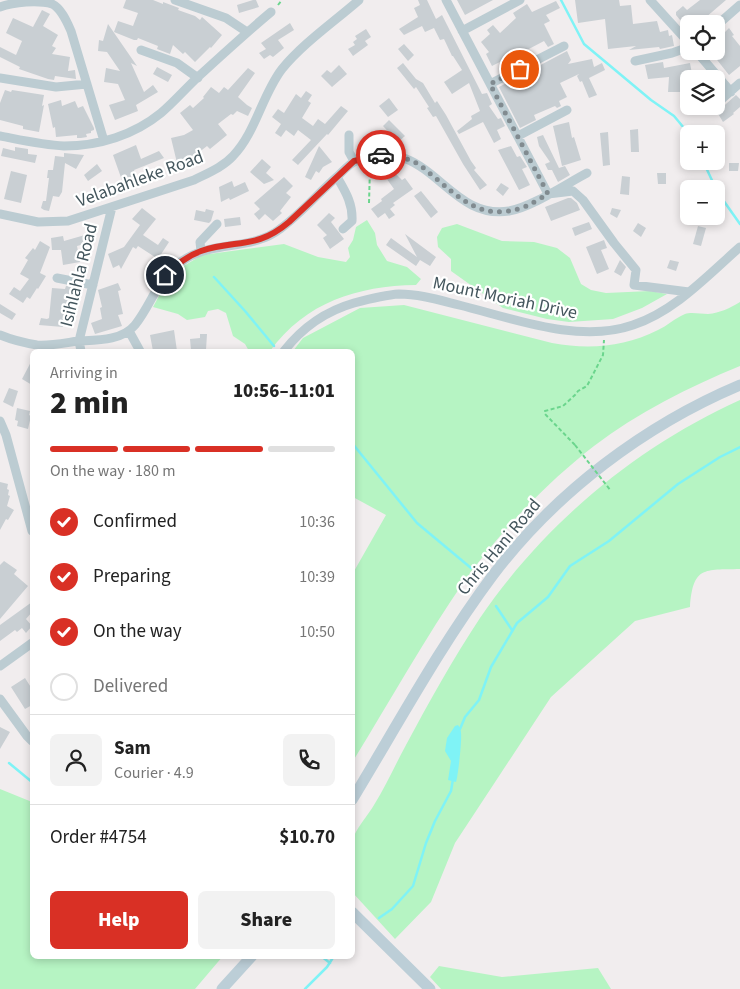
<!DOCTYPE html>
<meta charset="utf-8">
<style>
body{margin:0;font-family:"Source Sans 3",sans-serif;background:#f2f2f2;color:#222;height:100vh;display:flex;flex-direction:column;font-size:19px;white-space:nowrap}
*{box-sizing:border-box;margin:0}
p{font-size:16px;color:#767676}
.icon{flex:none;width:28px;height:28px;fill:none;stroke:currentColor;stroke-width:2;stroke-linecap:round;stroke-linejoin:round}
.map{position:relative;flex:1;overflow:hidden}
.drawer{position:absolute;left:30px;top:349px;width:325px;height:610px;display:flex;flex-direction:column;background:#fff;border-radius:8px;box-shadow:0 2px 8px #0003}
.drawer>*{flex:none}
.tools{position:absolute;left:680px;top:15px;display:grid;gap:10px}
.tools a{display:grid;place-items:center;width:45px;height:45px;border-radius:8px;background:#fff;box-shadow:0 2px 8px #0003;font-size:25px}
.pin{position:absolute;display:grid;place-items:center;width:42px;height:42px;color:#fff;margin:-21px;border:2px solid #fff;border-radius:50%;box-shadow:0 1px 5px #0007}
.courier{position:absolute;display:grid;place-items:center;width:50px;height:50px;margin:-25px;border:4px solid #d93025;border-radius:50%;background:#fff;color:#222;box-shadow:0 1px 6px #0007}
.head em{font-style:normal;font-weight:800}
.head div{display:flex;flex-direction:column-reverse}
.head{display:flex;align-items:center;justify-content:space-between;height:85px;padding:0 20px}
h1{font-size:32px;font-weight:800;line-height:38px}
.bar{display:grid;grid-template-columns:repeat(4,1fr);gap:8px 5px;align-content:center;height:60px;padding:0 20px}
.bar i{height:6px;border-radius:4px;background:#e0e0e0}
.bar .current{background:#d93025}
.bar p{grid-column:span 4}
.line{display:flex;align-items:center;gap:12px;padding:0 20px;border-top:1px solid #e0e0e0}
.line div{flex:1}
.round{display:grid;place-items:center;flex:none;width:52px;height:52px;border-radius:8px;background:#f2f2f2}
ol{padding:0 20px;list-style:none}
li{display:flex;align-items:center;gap:15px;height:55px}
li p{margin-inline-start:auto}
li .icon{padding:5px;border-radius:50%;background:#d93025;color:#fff;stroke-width:4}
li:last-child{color:#767676}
li i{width:28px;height:28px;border:2px solid #e0e0e0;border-radius:50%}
.primary-button{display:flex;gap:10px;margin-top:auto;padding:10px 20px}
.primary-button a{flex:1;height:58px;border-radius:8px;background:#d93025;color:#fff;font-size:20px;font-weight:800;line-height:58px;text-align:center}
.primary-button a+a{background:#f2f2f2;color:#222}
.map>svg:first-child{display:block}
</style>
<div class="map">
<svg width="740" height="989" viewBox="0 0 740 989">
<rect width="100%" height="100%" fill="#f1edee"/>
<path fill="#b6f4c3" d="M367,220L375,233L377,245L387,261L407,267L421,279L416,285C357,286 306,302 270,351H249L245,344L233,336L226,313L218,309L208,311L205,317L187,320L178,314L153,307L160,294L171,279L182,267L202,255L284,244L318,257L346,262L350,257L348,248L353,240L356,227Z
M457,224L502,241L534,242L557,248L570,258L581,284L591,290L606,293L650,291L667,294L642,308L613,319L569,322L547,319L503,308L451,271V259L438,247L437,237L442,228Z
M740,302V366C689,387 637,413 594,446C545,484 501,531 465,580C425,638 390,701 353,761V573L386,515L353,497L352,351H293L303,338L360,308L404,305L552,343C589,350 624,347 658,330C667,326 675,318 685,314C691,312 701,314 708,314C720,313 730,308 740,302Z
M740,400V569C704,570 693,566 690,607L635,621L551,697L455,843L431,902L395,939L353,893C353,878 350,854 353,840C354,831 369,814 374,805C386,786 395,765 406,745C429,702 453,659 480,618C544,524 636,447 740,400Z
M0,789L32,802V956H223L195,989H0Z
M439,966L502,977L598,968L611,989H441L430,977Z"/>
<path fill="#7ff3f6" d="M458,725C460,728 461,730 461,733C462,740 458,777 456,782L448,780L451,761L445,751L447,738L455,726Z"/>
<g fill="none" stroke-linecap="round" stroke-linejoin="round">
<path stroke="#7ff3f6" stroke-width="2.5" d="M561,0L584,44L651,100L674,116L689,134
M703,161L716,189
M716,190L740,224
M214,277L245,311L274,346
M352,443L417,523L471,568
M496,606L512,630
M460,729L465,717L479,700L491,667L517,623L548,597L570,566L609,541L678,484L720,457L740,447
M9,763L32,782
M379,918L392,909L413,886L426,843L435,821L451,791L453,779
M321,956L330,963
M305,989L327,967L334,956"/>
</g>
<path fill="#c9cfd3" d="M126,0H153L163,4V2L179,8L178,10L195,16L200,20L202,17L222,35L211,48L210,47L195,62L185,52L183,54L173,45L170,54L157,49L158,46L138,38L137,40H134L114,32L118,21L133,26L138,13L123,8Z
M253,0H256L259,7L239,13L237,5Z
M418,0H427L436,19L442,15L482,94L487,93L492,104L489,106L498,119L501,118L505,126L497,130L501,139L494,143L483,122L459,134L457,131L472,119L471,116L480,111L469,83L452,94L444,82L462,70L453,56H452L444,39L440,40L434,28L425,32L422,26L404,35L399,29L418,17L414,8L420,5Z
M457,0H493L465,15Z
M575,0H619L620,6L631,5L633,24L657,21L660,32L668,30L669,36L672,35L674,46L660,49L659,47L629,50L636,46L608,49L605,19L578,23Z
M700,0H726L698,24H689V31L676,15V12L683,6L687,10Z
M556,1L560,8L546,15L550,21L544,24L554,44L548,47L544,41L525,51L526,54L520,58L517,53L492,66L486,54L489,52L481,42L490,34L487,30L493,25L500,33L516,18L513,13L527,4L532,12Z
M42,10L50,14L43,26L58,35L52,46L56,48L52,54L70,57L68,71L75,70L76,79L55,76L54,80L48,79L19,69L20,67L0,57V47L16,55L22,41L6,33L13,18L33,27Z
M290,23L294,30L278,40L284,48L273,57L270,55L264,59L259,53L266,49L261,43Z
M108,24L137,66L131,63L144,92L153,85L158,92L136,105L138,111L115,120L109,105L125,100L118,84L104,82L106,68L120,71L107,52L98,51L99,40L103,41Z
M729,28L734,35L732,36L740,46V66L729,75L710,51H716V32L719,31L722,35Z
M366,29L371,37L365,41L368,45L353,56L348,49L355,45L353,42L357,39L355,36Z
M404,44L414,55L408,61L398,49Z
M567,51L571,60L568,64L592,59L594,67L602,63L605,70L589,78L597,95L589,98L582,81L580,82L577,76L579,74L560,83L567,97L559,101L561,106L557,108L555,106L534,115L536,120L520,128L499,87Z
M663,62L664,68L690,63L692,74L686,76L685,92H668L669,77L648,79L645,65Z
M403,63L416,79L423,83L435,103L437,101L446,115L471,161L476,168L474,170L487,185L480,190L463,164L436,116L433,117L427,108L429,107L416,87L414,89L397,68Z
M339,65L347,74L332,87L321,76L327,70L331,73Z
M157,67L172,75L168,82L153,74Z
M248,68L255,73L238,97L247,105L252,108L248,116L237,111L233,115L231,114L218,124L227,135L210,149L207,146L193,157L194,164L178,167L171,138L184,135L193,130L180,113L190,105L193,108L204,98L203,97L211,87L219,93L224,87L228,90Z
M5,90L11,92L12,90L44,95L42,106L44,105L39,132L23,129V126L0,120V103Z
M306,91L312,95L308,101L311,103L302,118L313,126L318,119L325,124L341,106L348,111L328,135L327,134L298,165L292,160L311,140L298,130L294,136L286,130L281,137L275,133L281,124L272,117L278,109L284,113L296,94L301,98Z
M736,95L740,99V107L733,113L734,114L723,122L717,112Z
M389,98L398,110L388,117L379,106Z
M61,100L62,106L75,101L78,108L83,106L94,128V130L91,131V133L86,134L87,137L81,138H77V135L56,137L55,127L53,128L48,104Z
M389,120L405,136L398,142L383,126Z
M569,122L572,138L574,137L581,160L562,166L553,126Z
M638,129L639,152H631L630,130Z
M608,132L610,165L603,166L600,133Z
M543,135L559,168L565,166L570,175L558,182L552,170H548L545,164L550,162L539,146L537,137Z
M136,145L141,159L159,151L164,158L134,170L137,179L124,186L113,155Z
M319,146L332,162L323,167L319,173L316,171L311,180L305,177Z
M511,146L517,157L520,156L527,167L522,169L530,185L519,190L498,150Z
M15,147L28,149V154L37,155L35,163L1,156L3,148L15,151Z
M64,153L84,155L76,169L65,163L62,192L59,197L53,196L49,211L44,210L41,208L43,201H46L49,178H47L48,170H53L55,156L64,157Z
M262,159L271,167L266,173L274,180L264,184L250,172Z
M729,163H739L738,171H729Z
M97,164L102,171L88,181L84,175Z
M391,169L402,180L405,178L413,189L393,203L395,205L390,209L395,215L389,219L385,213L378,218L371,209L382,201L381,199L394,189L384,175Z
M11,171L27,175L21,203L4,199Z
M657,173H666V184H658Z
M622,176L630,177L629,195L620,194Z
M284,177L293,186L286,193L291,197L280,211L282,213L273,221L265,214L259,220L254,214L260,209L254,203Z
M232,181L234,187L245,182L249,191L230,200L229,198L221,202L219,187Z
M501,183L509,188L503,196L496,190Z
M421,191L438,212L431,218L414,196Z
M568,198H571L577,203L580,210L551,221L545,207Z
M142,208L156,219L143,235L158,245L163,238L169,242L158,259L138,246L136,249L133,247L121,269L119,265L113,268L108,254L124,247L140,225L132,219Z
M612,208L621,210L617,218L610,214Z
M206,209L214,211L211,221L209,223L194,220L196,210L205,212Z
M329,213L335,218L331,222L344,239L330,249L323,238L327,235L317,225Z
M240,217L241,225L225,227L224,219Z
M589,222L592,229L575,236L572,228Z
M638,223L646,228L641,237L633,231Z
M698,226L706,228L701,246L693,244Z
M405,234L436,257L430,266L420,260L416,266L386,245L391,238L417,257Z
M85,235L88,243L77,246L80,262L63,265L61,250H52L51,238L63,236L64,241Z
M604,240L607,248L601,250L609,269L597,274L586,247Z
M40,241L50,247L40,273L46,276L38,289L37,288L30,299L27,297L23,303L9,294L14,287L20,291L29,279L20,274L28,260L25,258L33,248L35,250Z
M620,260L626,267L621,276L614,272Z
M670,260L679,262L676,271L667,268Z
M118,283L121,290L118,291L123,314L118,315L122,326L95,334L91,323L102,319L100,308L102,307L98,290Z
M66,286L72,287L76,297H68L66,322L64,321L63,327L39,325L41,318L47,319L49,318L52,288L65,289Z
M0,304L16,314L12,320L0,313Z
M174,330L177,351H153L150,335Z
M200,334H207L206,350H191L190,339L200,338Z
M32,360V385L22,379Z
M9,388L18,391L13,407L3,402Z
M17,408L30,411L29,415L31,416L28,429L17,426L18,421L15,420Z
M0,482L8,484L7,489L9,490L8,495L10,496L7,506L14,510L8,520L6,519L0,530Z
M4,561L17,570L14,574L28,586L0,619V565Z
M32,602V612L26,619L32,626L26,633L22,628L17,632L15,630L0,641V625Z
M25,678L32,689V705L25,709L11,687Z
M0,727L10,732L0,749Z"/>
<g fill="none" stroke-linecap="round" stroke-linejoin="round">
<path stroke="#6bd58d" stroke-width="2" stroke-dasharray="4 2.5" stroke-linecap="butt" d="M278,5L282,0
M369,203L370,167
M575,445L545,414V411L563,406L575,395L578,391L587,386L603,355L604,340"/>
<path stroke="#bcccd2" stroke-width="9" d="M175,0L226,18L247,32
M446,0L548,194L573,191L583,200L614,243L636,270L634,285L689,292
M650,0L689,43
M0,7C14,2 38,0 52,4C61,8 67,22 71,31L104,141
M716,26L740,5
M462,31L520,0
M141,50L177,63L198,78
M696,51L731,92
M635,61L672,53L689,47
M0,78L56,87L87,84
M490,84L564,46
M716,104L740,83
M349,135V152L354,161
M0,136C21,140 43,145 64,146C99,146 134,135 161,113C174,102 186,88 199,76C223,54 246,33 271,12
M518,136L567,110
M337,177C345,191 353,203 352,221L343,229
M0,214L38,222L68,221L194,180C208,173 223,167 233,156C256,132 262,95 282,69C302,44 335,21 359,0
M201,251L200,242L217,224
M57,278L93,285
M129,331L140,351
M0,335C12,340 24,343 37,345C50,346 64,343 78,341C96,340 122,341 135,325C154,301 158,274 187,258C217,241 253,250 280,229C302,213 319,192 339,175C344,170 350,163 356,161C430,131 445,221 509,211C532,207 566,184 587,173
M81,351L79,341L112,207
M284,351C302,328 326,311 354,303C369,299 384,295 399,294C419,294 439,300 459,305C512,318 579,344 633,325C675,311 707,276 740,247
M0,421L6,435L32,531
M0,666L32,643
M0,699L27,736L32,741"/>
<path stroke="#bcced7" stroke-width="11" d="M352,800C398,724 440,646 493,575C556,492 645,425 740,385
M352,912L430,989
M222,989L252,956"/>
<path stroke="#6bd58d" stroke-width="2" stroke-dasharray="4 2.5" stroke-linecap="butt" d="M575,445L611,491"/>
</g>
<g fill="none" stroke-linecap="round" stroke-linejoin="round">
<path stroke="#818b90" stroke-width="5" stroke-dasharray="0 9" d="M381,155C394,156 406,157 418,164C423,167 428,172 433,176C461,199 482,221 521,208C531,205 540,198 548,194L490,84L520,69"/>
<path stroke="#d93025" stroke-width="6" d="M165,275C176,265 187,256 201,251C236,239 256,250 289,222L354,161L381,155"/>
</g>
<g text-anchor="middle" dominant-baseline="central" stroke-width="4.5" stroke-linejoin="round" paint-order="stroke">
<g font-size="18" fill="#44565d" stroke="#fff">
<text transform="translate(140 179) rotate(-20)">Velabahleke Road</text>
<text transform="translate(79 275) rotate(-76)">Isihlahla Road</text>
<text transform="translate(505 298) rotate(12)">Mount Moriah Drive</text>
<text transform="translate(499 547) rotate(-50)">Chris Hani Road</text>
</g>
</g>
</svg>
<div class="tools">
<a><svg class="icon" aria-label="locate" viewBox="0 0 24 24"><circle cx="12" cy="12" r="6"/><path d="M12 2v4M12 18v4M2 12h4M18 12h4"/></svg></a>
<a><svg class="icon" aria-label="layers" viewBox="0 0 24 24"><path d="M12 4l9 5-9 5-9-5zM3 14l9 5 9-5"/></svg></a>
<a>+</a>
<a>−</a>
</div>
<div class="pin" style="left:520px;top:69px;background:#ea580c"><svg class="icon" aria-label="bag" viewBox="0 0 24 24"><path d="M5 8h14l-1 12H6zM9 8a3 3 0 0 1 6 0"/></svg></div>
<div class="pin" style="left:165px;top:275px;background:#1f2937"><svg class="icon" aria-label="home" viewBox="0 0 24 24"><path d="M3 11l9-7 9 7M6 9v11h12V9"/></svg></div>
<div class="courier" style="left:381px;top:155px"><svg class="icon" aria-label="car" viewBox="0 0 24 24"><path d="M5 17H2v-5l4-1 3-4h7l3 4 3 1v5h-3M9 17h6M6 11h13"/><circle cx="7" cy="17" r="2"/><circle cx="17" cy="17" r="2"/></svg></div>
<section class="drawer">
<div class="head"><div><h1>2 min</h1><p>Arriving in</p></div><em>10:56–11:01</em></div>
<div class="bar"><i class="current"></i><i class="current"></i><i class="current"></i><i></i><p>On the way · 180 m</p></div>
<ol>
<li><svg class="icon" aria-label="check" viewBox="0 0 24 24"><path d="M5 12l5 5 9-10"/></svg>Confirmed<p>10:36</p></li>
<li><svg class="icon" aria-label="check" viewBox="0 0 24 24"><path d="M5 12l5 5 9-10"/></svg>Preparing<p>10:39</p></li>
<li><svg class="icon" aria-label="check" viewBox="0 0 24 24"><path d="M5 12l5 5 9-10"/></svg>On the way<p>10:50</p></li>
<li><i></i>Delivered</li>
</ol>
<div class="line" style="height:90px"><a class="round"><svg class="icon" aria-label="person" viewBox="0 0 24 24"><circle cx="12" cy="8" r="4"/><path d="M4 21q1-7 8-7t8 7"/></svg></a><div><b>Sam</b><p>Courier · 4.9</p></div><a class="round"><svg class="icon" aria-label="phone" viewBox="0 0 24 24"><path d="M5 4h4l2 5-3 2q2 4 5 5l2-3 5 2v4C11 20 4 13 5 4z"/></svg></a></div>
<div class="line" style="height:65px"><div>Order #4754</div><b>$10.70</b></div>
<div class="primary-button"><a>Help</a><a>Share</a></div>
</section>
</div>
